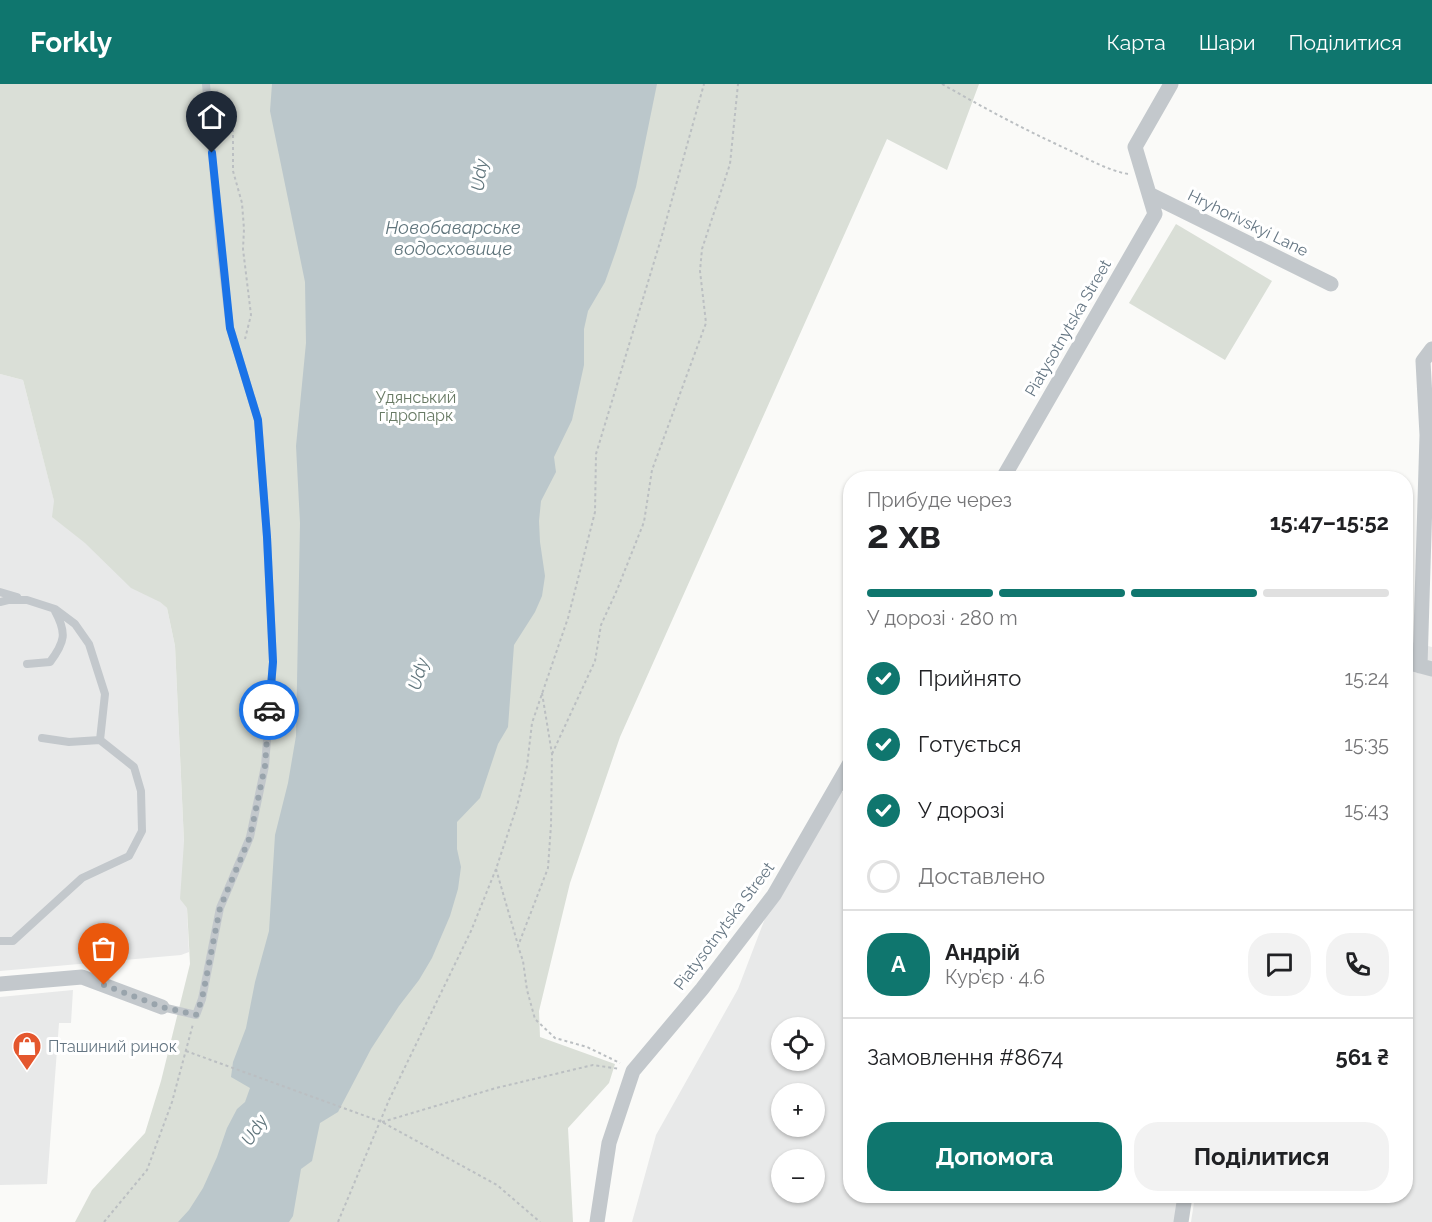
<!DOCTYPE html>
<html lang="uk">
<meta charset="utf-8">
<style>
body{margin:0;font-family:Raleway,sans-serif;background:#f2f2f2;color:#202124;height:100vh;display:flex;flex-direction:column;font-size:22px;white-space:nowrap}
*{box-sizing:border-box;margin:0}
p{font-size:20px;color:#757577}
.icon{flex:none;width:33px;height:33px;fill:none;stroke:currentColor;stroke-width:2;stroke-linecap:round;stroke-linejoin:round}
.map{position:relative;flex:1;overflow:hidden}
.side{position:absolute;left:843px;top:387px;width:570px;height:732px;display:flex;flex-direction:column;background:#fff;border-radius:24px;box-shadow:0 2px 4px #0004}
.side>*{flex:none}
.buttons{position:absolute;left:771px;top:933px;display:grid;gap:12px}
.buttons a{display:grid;place-items:center;width:54px;height:54px;border-radius:50%;background:#fff;box-shadow:0 2px 4px #0004;font-size:30px}
.pin{position:absolute;display:grid;place-items:center;width:51px;height:51px;color:#fff;margin:-62px -26px;border-radius:50% 50% 50% 0;rotate:-45deg;box-shadow:0 0 6px #0007}
.pin .icon{rotate:45deg}
.courier{position:absolute;display:grid;place-items:center;width:60px;height:60px;margin:-30px;border:4px solid #1a73e8;border-radius:50%;background:#fff;color:#222;box-shadow:0 2px 8px #0007}
.summary em{font-style:normal;font-weight:700}
.summary div{display:flex;flex-direction:column-reverse}
.summary{display:flex;align-items:center;justify-content:space-between;height:102px;padding:0 24px}
h1{font-size:39px;font-weight:700;line-height:45px}
.bar{display:grid;grid-template-columns:repeat(4,1fr);gap:9px 6px;align-content:center;height:72px;padding:0 24px}
.bar i{height:8px;border-radius:4px;background:#e0e0e0}
.bar .current{background:#0f766e}
.bar p{grid-column:span 4}
.line{display:flex;align-items:center;gap:15px;padding:0 24px;border-top:2px solid #e0e0e0}
.line div{flex:1}
.round{display:grid;place-items:center;flex:none;width:63px;height:63px;border-radius:24px;background:#f2f2f2}
ol{padding:0 24px;list-style:none}
li{display:flex;align-items:center;gap:18px;height:66px}
li p{margin-inline-start:auto}
li .icon{padding:6px;border-radius:50%;background:#0f766e;color:#fff;stroke-width:4}
li:last-child{color:#757577}
li i{width:33px;height:33px;border:3px solid #e0e0e0;border-radius:50%}
.cta{display:flex;gap:12px;margin-top:auto;padding:12px 24px}
.cta a{flex:1;height:69px;border-radius:24px;background:#0f766e;color:#fff;font-size:24px;font-weight:700;line-height:69px;text-align:center}
.cta a+a{background:#f2f2f2;color:#202124}
header{display:flex;align-items:center;gap:36px;box-sizing:border-box;height:84px;padding:0 30px;background:#0f766e;color:#fff}
header strong{font-size:28px}
nav{display:flex;gap:33px;margin-inline-start:auto;font-size:21px}
.map>svg:first-child{display:block}
</style>
<header>
<strong>Forkly</strong>
<nav><a>Карта</a><a>Шари</a><a>Поділитися</a></nav>
</header>
<div class="map">
<svg width="1432" height="1138" viewBox="0 0 1432 1138">
<rect width="100%" height="100%" fill="#fafaf8"/>
<path fill="#e8e9e9" fill-rule="evenodd" d="M0,290L23,296L56,424L167,524L175,562L189,868L181,871L0,887Z
M1406,557L1432,563V1138H1191L1195,1112H1406Z
M837,705L850,712V1112H1185L1181,1138H632L656,1051L738,905L774,811ZM782,944H814V976H782ZM782,1010H814V1042H782ZM782,1076H814V1108H782Z
M73,906L71,939H59L47,1100L0,1101V913Z"/>
<path fill="#dadfd7" d="M0,0H979L947,86L887,55L620,653L570,799L539,927L540,953L615,980L609,999L568,1044L573,1138H75L92,1106L145,1049L161,997L190,880L187,824L180,815L184,758L175,562L167,524L160,518L131,504L85,459L52,433L54,417L23,296L0,290Z
M1176,140L1272,197L1225,276L1129,219Z"/>
<path fill="#bbc7cb" d="M272,0H657L636,103L616,167L605,198L588,227L584,245V281L572,336L554,373L556,388L541,417L539,437L540,458L545,492L542,512L535,528L514,561L508,643L498,660L480,714L457,738V765L461,783L458,805L450,832L432,874L419,896L399,922L371,965L338,1028L320,1039L312,1077L301,1085L293,1132L289,1138H178L189,1126L203,1104L217,1073L227,1044L237,1025L245,1018L250,1004L231,993L233,978L246,944L255,898L269,847L275,751L288,699L296,652L300,439L296,362L306,259L305,198L270,27Z"/>
<g fill="none" stroke-linecap="round" stroke-linejoin="round">
<path stroke="#bbbfc2" stroke-width="2" stroke-dasharray="3 3" stroke-linecap="butt" d="M942,0C984,24 1025,46 1069,66C1088,75 1107,86 1128,90
M217,7L230,27L233,46V87L242,119L244,145L243,165L251,231L245,255
M542,609L552,670L551,741L548,784L518,862L523,877L527,906L535,935L555,954L587,963L620,979
M552,670L595,577L601,541L617,506L644,438L652,386L706,239L700,187L702,165L730,80L738,0
M496,785L518,861
M186,967L382,1038L497,1101L540,1138
M382,1038L496,1004L593,981L620,985
M104,1138L147,1086L172,1018L193,940
M338,1138L389,1016L471,847L496,785L517,722L527,682L532,639L568,534L595,428L596,370L661,155L704,0"/>
<path stroke="#c3c8cc" stroke-width="8" d="M0,508L17,513
M0,518L8,516H27L55,525L75,540L89,560L105,610L100,656L134,683L141,707L142,747L129,772L82,794L13,857H0
M27,580L50,578C65,558 67,549 55,527
M42,654L69,658L100,656
M162,923L196,931L202,915L220,824L250,753L265,682L273,578L267,453L258,336L230,244L220,161L206,0"/>
<path stroke="#c3c8cc" stroke-width="15" d="M1149,110L1331,200
M1003,394L1155,130L1135,63L1171,0
M1406,578L1432,585
M1420,582L1427,351L1423,277L1432,265
M0,900L82,893L162,923
M597,1138L609,1059L633,987L702,905L774,811L850,679
M1181,1138L1185,1112"/>
</g>
<g fill="none" stroke-linecap="round" stroke-linejoin="round">
<path stroke="#99a4ac" stroke-width="6" stroke-dasharray="0 10.8" d="M104,901L162,923L196,931L202,915L220,824L250,753L265,682L269,626"/>
<path stroke="#1a73e8" stroke-width="8" d="M212,69L230,244L258,336L267,453L273,578L269,626"/>
</g>
<defs>
<g id="shop-pin" transform="scale(1.5)"><path d="M0 17L-7.5 6A9.5 9.5 0 1 1 7.5 6Z" fill="#e4572e" stroke="#fff"/><path d="M-5-2.5h2.3a2.7 3.5 0 0 1 5.4 0H5L5.5 6h-11ZM-1.5-2.5h3a1.5 2.3 0 0 0-3 0Z" fill="#fff"/></g>
</defs>
<g fill-rule="evenodd">
<use href="#shop-pin" x="27" y="962"/>
</g>
<g text-anchor="middle" dominant-baseline="central" stroke-width="6" stroke-linejoin="round" paint-order="stroke">
<g font-size="16" fill="#657683" stroke="#fff">
<text transform="translate(1248 139) rotate(26)">Hryhorivskyi Lane</text>
<text transform="translate(1068 244) rotate(-60)">Piatysotnytska Street</text>
<text transform="translate(724 842) rotate(-53)">Piatysotnytska Street</text>
</g>
<g font-size="16" fill="#687a64" stroke="#fff">
<text x="416" y="313">Удянський<tspan x="416" dy="18">гідропарк</tspan></text>
</g>
<g font-size="16" fill="#657683" stroke="#fff" text-anchor="start">
<text x="48" y="962">Пташиний ринок</text>
</g>
<g font-size="18" font-style="italic" fill="#60757c" stroke="#fff">
<text transform="translate(479 91) rotate(-83)">Udy</text>
<text x="453" y="143">Новобаварське<tspan x="453" dy="21">водосховище</tspan></text>
<text transform="translate(418 590) rotate(-74)">Udy</text>
<text transform="translate(254 1046) rotate(-57)">Udy</text>
</g>
</g>
</svg>
<div class="buttons">
<a><svg class="icon" aria-label="locate" viewBox="0 0 24 24"><circle cx="12" cy="12" r="6"/><path d="M12 2v4M12 18v4M2 12h4M18 12h4"/></svg></a>
<a>+</a>
<a>−</a>
</div>
<div class="pin" style="left:104px;top:901px;background:#ea580c"><svg class="icon" aria-label="bag" viewBox="0 0 24 24"><path d="M5 8h14l-1 12H6zM9 8a3 3 0 0 1 6 0"/></svg></div>
<div class="pin" style="left:212px;top:69px;background:#1f2937"><svg class="icon" aria-label="home" viewBox="0 0 24 24"><path d="M3 11l9-7 9 7M6 9v11h12V9"/></svg></div>
<div class="courier" style="left:269px;top:626px"><svg class="icon" aria-label="car" viewBox="0 0 24 24"><path d="M5 17H2v-5l4-1 3-4h7l3 4 3 1v5h-3M9 17h6M6 11h13"/><circle cx="7" cy="17" r="2"/><circle cx="17" cy="17" r="2"/></svg></div>
<section class="side">
<div class="summary"><div><h1>2 хв</h1><p>Прибуде через</p></div><em>15:47–15:52</em></div>
<div class="bar"><i class="current"></i><i class="current"></i><i class="current"></i><i></i><p>У дорозі · 280 m</p></div>
<ol>
<li><svg class="icon" aria-label="check" viewBox="0 0 24 24"><path d="M5 12l5 5 9-10"/></svg>Прийнято<p>15:24</p></li>
<li><svg class="icon" aria-label="check" viewBox="0 0 24 24"><path d="M5 12l5 5 9-10"/></svg>Готується<p>15:35</p></li>
<li><svg class="icon" aria-label="check" viewBox="0 0 24 24"><path d="M5 12l5 5 9-10"/></svg>У дорозі<p>15:43</p></li>
<li><i></i>Доставлено</li>
</ol>
<div class="line" style="height:108px"><b class="round" style="background:#0f766e;color:#fff">А</b><div><b>Андрій</b><p>Кур’єр · 4.6</p></div><a class="round"><svg class="icon" aria-label="chat" viewBox="0 0 24 24"><path d="M4 5h16v11H9l-5 4z"/></svg></a><a class="round"><svg class="icon" aria-label="phone" viewBox="0 0 24 24"><path d="M5 4h4l2 5-3 2q2 4 5 5l2-3 5 2v4C11 20 4 13 5 4z"/></svg></a></div>
<div class="line" style="height:78px"><div>Замовлення #8674</div><b>561 ₴</b></div>
<div class="cta"><a>Допомога</a><a>Поділитися</a></div>
</section>
</div>
